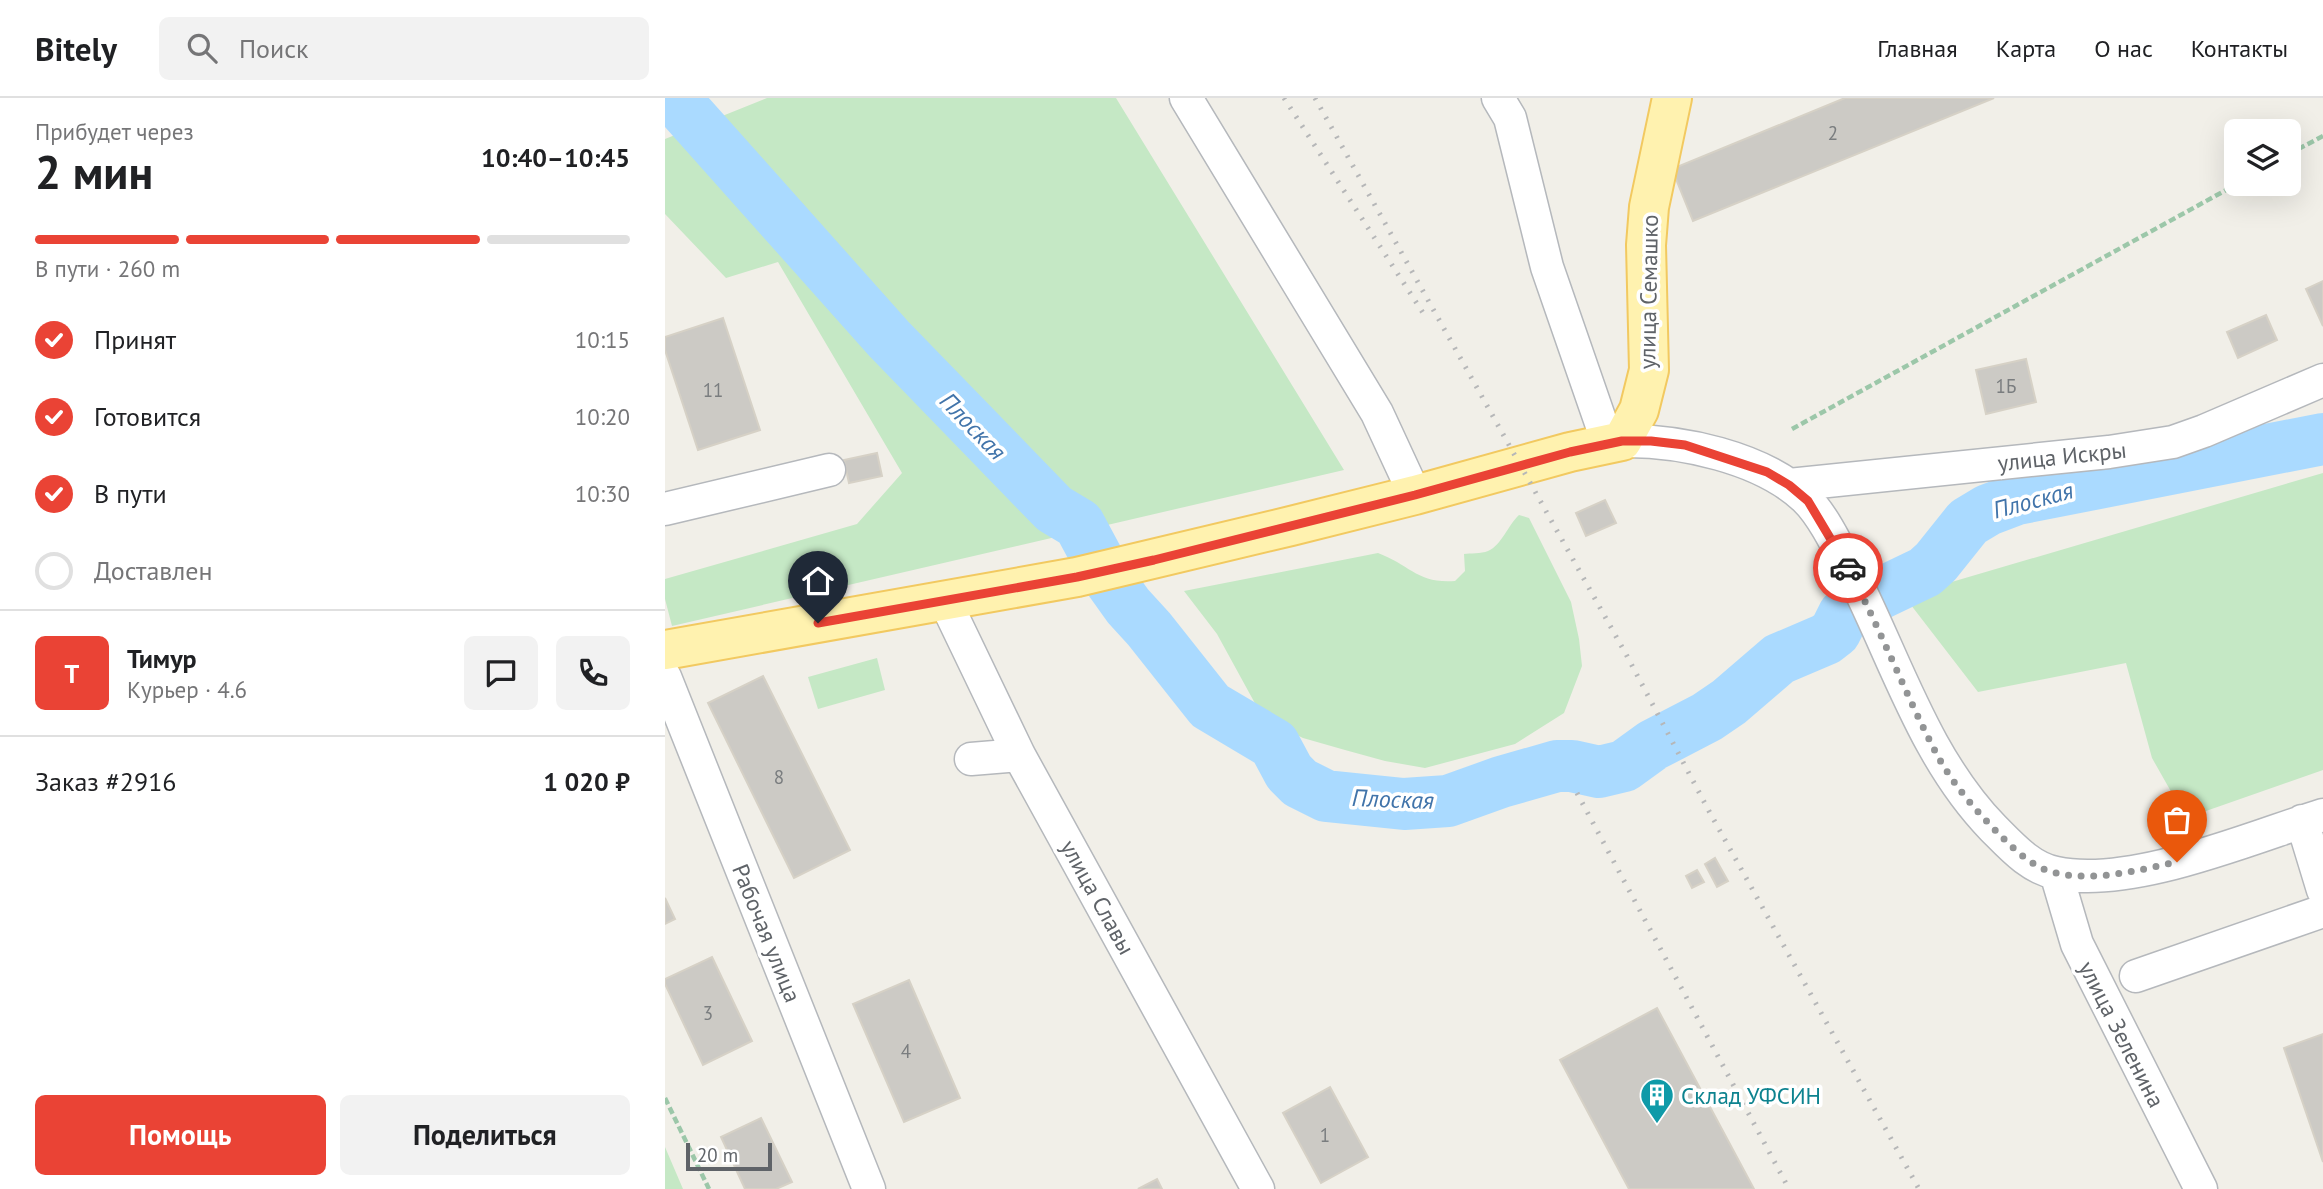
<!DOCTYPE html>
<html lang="ru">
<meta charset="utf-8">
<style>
body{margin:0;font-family:"PT Sans",sans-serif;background:#f2f2f2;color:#202124;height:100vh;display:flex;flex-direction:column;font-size:26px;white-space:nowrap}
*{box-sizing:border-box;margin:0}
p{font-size:23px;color:#757577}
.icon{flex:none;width:38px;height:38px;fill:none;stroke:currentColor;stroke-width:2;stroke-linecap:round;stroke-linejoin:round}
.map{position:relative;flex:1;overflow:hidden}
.panel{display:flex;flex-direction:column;background:#fff;width:665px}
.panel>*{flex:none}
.tools{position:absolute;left:1559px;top:21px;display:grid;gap:14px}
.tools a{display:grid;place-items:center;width:77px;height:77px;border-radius:10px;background:#fff;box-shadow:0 7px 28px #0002;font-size:35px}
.scale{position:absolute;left:21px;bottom:18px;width:86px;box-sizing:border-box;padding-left:7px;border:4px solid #5f6368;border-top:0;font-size:19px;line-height:24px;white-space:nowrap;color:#5f6368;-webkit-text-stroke:5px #fff;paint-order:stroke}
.pin{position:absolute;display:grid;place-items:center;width:60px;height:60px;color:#fff;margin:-72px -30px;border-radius:50% 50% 50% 0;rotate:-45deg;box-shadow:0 0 7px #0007}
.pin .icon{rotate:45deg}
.courier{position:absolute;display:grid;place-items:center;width:70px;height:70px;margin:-35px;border:5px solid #ea4335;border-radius:50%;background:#fff;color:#222;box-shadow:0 2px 9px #0007}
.headline em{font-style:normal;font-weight:700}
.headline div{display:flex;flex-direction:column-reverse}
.headline{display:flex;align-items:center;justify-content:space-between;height:119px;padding:0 35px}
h1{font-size:46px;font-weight:700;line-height:52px}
.bar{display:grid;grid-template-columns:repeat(4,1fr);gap:10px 7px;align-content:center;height:84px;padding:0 35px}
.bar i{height:9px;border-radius:5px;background:#e0e0e0}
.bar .on{background:#ea4335}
.bar p{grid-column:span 4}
.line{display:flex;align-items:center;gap:18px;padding:0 35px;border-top:2px solid #e0e0e0}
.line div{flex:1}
.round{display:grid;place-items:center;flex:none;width:74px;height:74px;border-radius:10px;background:#f2f2f2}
ol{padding:0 35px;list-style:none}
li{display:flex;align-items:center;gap:21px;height:77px}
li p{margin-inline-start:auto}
li .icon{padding:7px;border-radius:50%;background:#ea4335;color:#fff;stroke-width:4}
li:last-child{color:#757577}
li i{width:38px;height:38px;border:4px solid #e0e0e0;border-radius:50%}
.button{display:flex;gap:14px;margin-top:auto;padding:14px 35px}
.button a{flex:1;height:80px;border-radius:10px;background:#ea4335;color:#fff;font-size:28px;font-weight:700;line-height:80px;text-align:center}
.button a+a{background:#f2f2f2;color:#202124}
header{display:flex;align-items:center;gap:42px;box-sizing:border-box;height:98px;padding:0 35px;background:#fff;border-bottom:2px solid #e0e0e0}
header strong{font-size:33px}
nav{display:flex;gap:38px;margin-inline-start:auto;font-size:24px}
.search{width:490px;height:63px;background:#f2f2f2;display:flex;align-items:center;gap:18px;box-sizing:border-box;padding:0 24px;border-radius:10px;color:#757577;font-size:26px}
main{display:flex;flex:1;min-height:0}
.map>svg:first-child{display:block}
</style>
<header>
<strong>Bitely</strong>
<div class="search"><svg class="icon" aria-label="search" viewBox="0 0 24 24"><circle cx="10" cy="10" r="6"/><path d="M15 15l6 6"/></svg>Поиск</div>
<nav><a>Главная</a><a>Карта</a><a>О нас</a><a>Контакты</a></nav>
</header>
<main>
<section class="panel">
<div class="headline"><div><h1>2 мин</h1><p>Прибудет через</p></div><em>10:40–10:45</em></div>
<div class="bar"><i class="on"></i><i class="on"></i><i class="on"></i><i></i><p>В пути · 260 m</p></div>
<ol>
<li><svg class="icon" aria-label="check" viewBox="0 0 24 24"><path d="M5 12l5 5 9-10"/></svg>Принят<p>10:15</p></li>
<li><svg class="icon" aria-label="check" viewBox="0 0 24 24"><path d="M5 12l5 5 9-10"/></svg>Готовится<p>10:20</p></li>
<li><svg class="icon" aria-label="check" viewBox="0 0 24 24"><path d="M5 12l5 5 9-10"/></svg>В пути<p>10:30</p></li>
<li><i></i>Доставлен</li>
</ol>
<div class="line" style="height:126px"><b class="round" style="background:#ea4335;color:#fff">Т</b><div><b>Тимур</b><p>Курьер · 4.6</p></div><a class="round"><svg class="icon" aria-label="chat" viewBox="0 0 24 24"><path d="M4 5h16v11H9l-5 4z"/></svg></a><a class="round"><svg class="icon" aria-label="phone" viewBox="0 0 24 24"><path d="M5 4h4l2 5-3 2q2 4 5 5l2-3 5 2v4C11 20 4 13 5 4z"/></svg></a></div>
<div class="line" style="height:91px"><div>Заказ #2916</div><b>1 020 ₽</b></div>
<div class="button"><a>Помощь</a><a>Поделиться</a></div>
</section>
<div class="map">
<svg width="1658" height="1091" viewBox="0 0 1658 1091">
<rect width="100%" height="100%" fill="#f1efe8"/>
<path fill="#c5e8c5" d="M102,0H451L679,372L7,528L0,501V481L192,426L237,375L113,164L61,180L0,116V41Z
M1658,375V672L1521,720L1487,660L1461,565L1313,594L1239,498Z
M854,417L864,420L906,504L914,541L917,568L899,615L850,646L760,670L720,663L680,652L638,640L615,629L592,609L552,536L519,493L713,455C745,467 753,486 790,483L800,473L799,456C805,455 816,456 823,453C837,447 843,427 854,417Z
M212,560L220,592L153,611L143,579Z
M0,1049L18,1091H0Z"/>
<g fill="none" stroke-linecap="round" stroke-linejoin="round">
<path stroke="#aadaff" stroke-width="52" d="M9,0L224,241L389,411L414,426L443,480L463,508L484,531L545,608L609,646L624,674L635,685L661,698L739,706L783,703L836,684L892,668H907L934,674L959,668L988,647L1042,619L1064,604L1114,561L1161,541L1170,534L1179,516L1187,509L1260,474L1271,464L1303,424L1323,412L1352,401L1658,341"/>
</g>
<path fill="#cccac5" stroke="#d6d1c6" stroke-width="2" d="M1180,0H1329L1028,123L1007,71Z
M1658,183V228L1641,191Z
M1601,217L1612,242L1573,260L1562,234Z
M58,220L95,332L33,352L0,252V239Z
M1361,261L1371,304L1321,316L1311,272Z
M212,355L217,378L184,385L179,362Z
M940,402L951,425L921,438L911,415Z
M98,578L185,752L129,780L43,605Z
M1050,760L1063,783L1052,789L1040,766Z
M1032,772L1039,784L1027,790L1021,778Z
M0,800L10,821L0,826Z
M47,859L87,943L38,967L0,886V881Z
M244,882L295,1000L239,1024L188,906Z
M992,910L1089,1091H964L895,962Z
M1658,936V1064L1619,950Z
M665,989L703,1059L656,1085L618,1015Z
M96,1020L127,1084L111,1091H80L56,1039Z
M492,1081L497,1091H473Z"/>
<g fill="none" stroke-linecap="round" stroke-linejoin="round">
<g stroke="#b5b8bc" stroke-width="35">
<path id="minor" d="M521,0L712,315L750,397
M833,0L845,20L882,169L943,345
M957,343C1015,342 1096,359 1140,400C1161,420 1178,460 1192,486C1233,569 1262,662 1328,730C1346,748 1365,770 1391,775C1466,791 1585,740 1658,717
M1124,387L1444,354L1508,344L1539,333L1658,282
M0,411L164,372
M280,503L354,657L593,1091
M0,579L204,1091
M306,661L354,657
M1637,723L1658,792
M1391,775L1412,846L1536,1091
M1471,878L1658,813"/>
</g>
<g stroke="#f2c960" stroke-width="42">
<path id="major" d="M0,552L412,479L626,428L750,397L905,354L957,343L974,312L984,272L981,147L984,109L1007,0"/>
</g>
<path stroke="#9cc7a9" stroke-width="4.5" stroke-dasharray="7 3.5" stroke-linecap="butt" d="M1624,56L1658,38
M1127,331L1572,86
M0,1000L44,1091"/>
<use href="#minor" stroke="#fff" stroke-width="32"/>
<use href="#major" stroke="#fff2af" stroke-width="38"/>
<path stroke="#b6b7b8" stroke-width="5" stroke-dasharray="2 9" stroke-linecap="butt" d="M619,0L760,218
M650,0L962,558L1045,715L1254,1091
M912,695L1124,1091"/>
</g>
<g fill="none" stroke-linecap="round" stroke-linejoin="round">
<path stroke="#929495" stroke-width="7" stroke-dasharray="0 12.6" d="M1183,470C1215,530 1239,593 1270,653C1286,684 1310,712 1335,737C1351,753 1368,770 1391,775C1431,784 1473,772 1512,764"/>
<path stroke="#ea4335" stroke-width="9" d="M153,525L412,479L489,462L750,397L905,354L957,343H986L1020,347L1102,374L1124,387L1143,403L1183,470"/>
</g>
<defs>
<g id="building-pin" transform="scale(1.75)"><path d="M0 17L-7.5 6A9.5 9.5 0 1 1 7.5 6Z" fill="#0f9aa8" stroke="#fff"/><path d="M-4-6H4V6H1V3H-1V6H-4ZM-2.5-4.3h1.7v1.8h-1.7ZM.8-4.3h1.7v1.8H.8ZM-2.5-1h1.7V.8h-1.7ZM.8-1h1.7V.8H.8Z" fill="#fff"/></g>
</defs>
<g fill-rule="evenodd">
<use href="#building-pin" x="992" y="997"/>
</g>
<g text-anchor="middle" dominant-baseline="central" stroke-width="7" stroke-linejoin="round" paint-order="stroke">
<g font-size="19" fill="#7a7d7f">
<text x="1168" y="35">2</text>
<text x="1341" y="288">1Б</text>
<text x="48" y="292">11</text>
<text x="114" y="679">8</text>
<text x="43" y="915">3</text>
<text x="241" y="953">4</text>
<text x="660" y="1037">1</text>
</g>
<g font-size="23" fill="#5f6368" stroke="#fff">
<text transform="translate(983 194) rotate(-89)">улица Семашко</text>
<text transform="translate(1397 358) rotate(-6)">улица Искры</text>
<text transform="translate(433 799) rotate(61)">улица Славы</text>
<text transform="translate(102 835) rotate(68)">Рабочая улица</text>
<text transform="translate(1457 936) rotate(63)">улица Зеленина</text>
</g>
<g font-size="23" fill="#0d838f" stroke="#fff" text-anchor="start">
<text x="1016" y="997">Склад УФСИН</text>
</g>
<g font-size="24" font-style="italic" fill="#4174aa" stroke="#fff">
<text transform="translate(308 328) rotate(46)">Плоская</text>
<text transform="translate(1368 402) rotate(-15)">Плоская</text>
<text transform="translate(728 701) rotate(2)">Плоская</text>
</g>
</g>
</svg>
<div class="tools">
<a><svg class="icon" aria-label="layers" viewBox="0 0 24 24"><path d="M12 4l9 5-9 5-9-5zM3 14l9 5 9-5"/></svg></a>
</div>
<div class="scale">20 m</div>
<div class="pin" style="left:1512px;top:764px;background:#ea580c"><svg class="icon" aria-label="bag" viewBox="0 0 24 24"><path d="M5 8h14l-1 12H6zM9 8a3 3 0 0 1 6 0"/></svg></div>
<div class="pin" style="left:153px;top:525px;background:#1f2937"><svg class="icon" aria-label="home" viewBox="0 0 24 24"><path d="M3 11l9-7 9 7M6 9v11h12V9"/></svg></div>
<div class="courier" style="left:1183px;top:470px"><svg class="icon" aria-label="car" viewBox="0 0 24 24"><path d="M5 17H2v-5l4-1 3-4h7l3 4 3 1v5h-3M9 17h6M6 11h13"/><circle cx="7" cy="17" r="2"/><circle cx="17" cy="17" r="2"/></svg></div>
</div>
</main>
